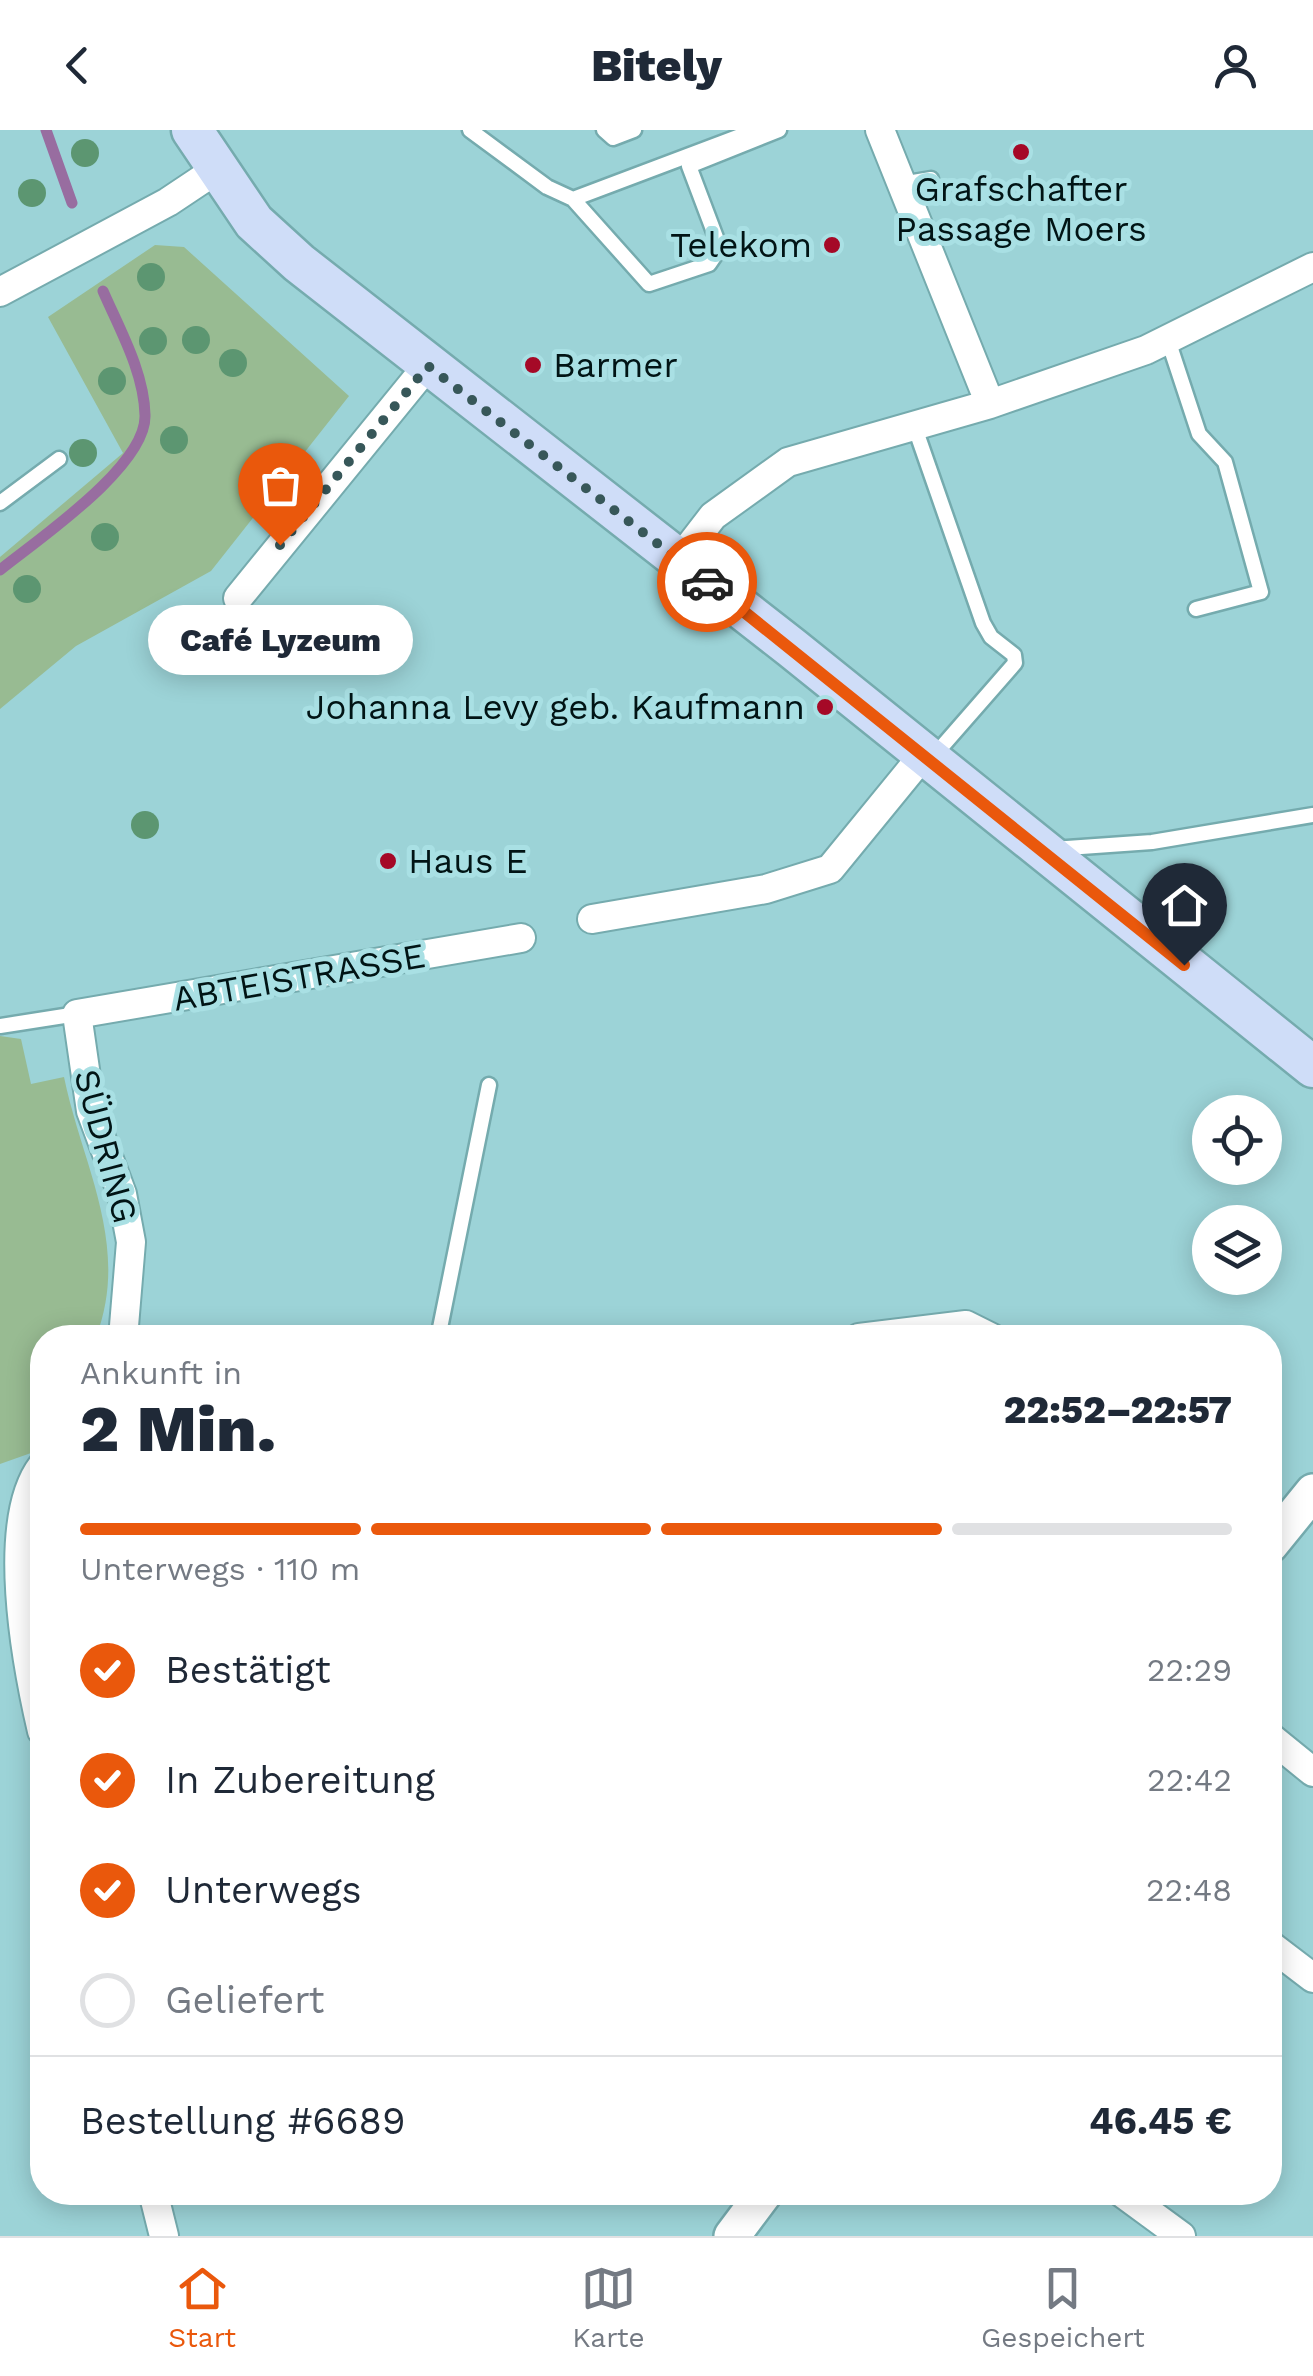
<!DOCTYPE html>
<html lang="de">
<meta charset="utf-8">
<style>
body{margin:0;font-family:"Work Sans",sans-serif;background:#f2f2f3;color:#1f2937;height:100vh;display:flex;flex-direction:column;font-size:38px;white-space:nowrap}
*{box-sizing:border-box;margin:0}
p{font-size:32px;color:#747a83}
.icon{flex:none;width:55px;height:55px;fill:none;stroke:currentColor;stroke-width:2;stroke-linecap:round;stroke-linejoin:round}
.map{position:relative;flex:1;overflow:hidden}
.panel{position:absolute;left:30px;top:1195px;width:1252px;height:880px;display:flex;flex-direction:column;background:#fff;border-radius:40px;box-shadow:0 5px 25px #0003}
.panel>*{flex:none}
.controls{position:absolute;left:1192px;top:965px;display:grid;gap:20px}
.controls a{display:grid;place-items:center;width:90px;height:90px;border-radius:50%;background:#fff;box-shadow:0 5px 25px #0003;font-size:50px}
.pin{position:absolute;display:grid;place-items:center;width:85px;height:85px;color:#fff;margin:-102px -42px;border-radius:50% 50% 50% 0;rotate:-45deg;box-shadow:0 0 10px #0007}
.pin .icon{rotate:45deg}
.courier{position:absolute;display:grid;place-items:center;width:100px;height:100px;margin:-50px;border:8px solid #ea580c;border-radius:50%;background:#fff;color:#222;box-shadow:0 2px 12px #0007}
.bubble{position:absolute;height:70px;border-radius:35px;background:#fff;box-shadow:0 5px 25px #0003;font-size:32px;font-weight:800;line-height:70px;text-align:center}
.headline em{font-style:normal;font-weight:800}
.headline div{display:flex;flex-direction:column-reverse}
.headline{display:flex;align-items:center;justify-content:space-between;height:170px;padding:0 50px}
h1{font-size:65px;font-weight:800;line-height:75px}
.bar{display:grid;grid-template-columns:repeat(4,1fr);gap:15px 10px;align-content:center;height:120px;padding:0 50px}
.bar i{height:12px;border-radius:8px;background:#e0e1e3}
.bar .selected{background:#ea580c}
.bar p{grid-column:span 4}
.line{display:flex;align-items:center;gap:25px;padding:0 50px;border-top:2px solid #e0e1e3}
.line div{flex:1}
ol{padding:0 50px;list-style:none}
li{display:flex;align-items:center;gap:30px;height:110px}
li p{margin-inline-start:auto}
li .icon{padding:10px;border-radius:50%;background:#ea580c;color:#fff;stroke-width:4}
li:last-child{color:#747a83}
li i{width:55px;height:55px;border:5px solid #e0e1e3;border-radius:50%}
header{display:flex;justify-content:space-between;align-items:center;height:130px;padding:0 50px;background:#fff;font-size:45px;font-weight:800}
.dock{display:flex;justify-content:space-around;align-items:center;height:140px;border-top:2px solid #e0e1e3;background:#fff;font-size:28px;color:#747a83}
.dock a{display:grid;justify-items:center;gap:5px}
.dock .selected{color:#ea580c}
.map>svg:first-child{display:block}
</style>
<header><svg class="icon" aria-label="back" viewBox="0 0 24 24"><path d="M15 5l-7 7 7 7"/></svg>Bitely<svg class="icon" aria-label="person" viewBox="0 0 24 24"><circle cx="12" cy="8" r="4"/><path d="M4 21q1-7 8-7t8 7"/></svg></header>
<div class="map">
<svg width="1313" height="2106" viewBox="0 0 1313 2106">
<rect width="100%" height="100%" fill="#9cd3d7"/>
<path fill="#98bb92" d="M155,115L184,117L349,266L211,441L76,516L0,579V427L123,323L48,187Z
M0,906L21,909L31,954L64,947C82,1035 131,1115 96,1207L42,1208V1307L31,1323L0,1334Z"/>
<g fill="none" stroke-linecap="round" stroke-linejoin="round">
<path stroke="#986da0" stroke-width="11" d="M46,0L72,73
M0,440C37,410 147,336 145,285C144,242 120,200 103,161"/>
<g stroke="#75abae" stroke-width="19">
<path id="service" d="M470,0L547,57L573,69
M604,0L613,8L634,0
M756,0L573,69L649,154L709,134L720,118L689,36L779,0
M901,54L931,49
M1168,210L1199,304L1225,332L1261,462L1196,479
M914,295L983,493L991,507L1014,525L1015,533L932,628
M0,373L59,329
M1053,719L1152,712L1313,685
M0,896L77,884
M438,1208L489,955"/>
</g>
<g stroke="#75abae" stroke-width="32">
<path id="minor" d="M880,0L990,274
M0,162L168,72L216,40
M679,430L713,386L788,332L990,274L1146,220L1313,137
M238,468L428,235
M592,789L766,759L830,739L924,624
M123,1208L131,1112L122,1064L91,981L77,884L521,808
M859,1208L966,1195L992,1208
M42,1336C0,1391 26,1532 42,1601
M1270,1607L1313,1642
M1270,1815L1313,1848
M153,2062L164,2106
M1121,2062L1181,2106"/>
</g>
<g stroke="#75abae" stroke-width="40">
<path id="tertiary" d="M1270,1415L1313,1362
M732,2106L765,2062"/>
</g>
<g stroke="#75abae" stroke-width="45">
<path id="secondary" d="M192,0L254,92L299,133L792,518L1313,937"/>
</g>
<use href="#service" stroke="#fff" stroke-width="14"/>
<use href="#minor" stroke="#fff" stroke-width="28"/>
<use href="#tertiary" stroke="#fff" stroke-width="35"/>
<use href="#secondary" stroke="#cfddf8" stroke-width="40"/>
</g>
<g fill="#5c9671">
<circle cx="85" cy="23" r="14"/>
<circle cx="32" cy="63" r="14"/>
<circle cx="151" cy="147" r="14"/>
<circle cx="196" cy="210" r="14"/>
<circle cx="153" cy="211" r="14"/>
<circle cx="233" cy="233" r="14"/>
<circle cx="112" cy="251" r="14"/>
<circle cx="174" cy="310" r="14"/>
<circle cx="83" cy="323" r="14"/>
<circle cx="105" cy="407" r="14"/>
<circle cx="27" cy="459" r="14"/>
<circle cx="145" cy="695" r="14"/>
</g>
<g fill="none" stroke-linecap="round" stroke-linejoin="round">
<path stroke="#375759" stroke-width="10" stroke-dasharray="0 18" d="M280,415L428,236L707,452"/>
<path stroke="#ea580c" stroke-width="12" d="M707,452L1184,835"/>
</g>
<g fill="#a50927" stroke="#a9e0e4" stroke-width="4">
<circle cx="1021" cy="22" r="10"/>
<circle cx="832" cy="115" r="10"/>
<circle cx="533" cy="235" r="10"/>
<circle cx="825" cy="577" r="10"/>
<circle cx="388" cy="731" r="10"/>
</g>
<g text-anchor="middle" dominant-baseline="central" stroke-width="10" stroke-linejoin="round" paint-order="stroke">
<g font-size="35" fill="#011415" stroke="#a9e0e4" text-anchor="end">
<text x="1021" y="59" text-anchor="middle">Grafschafter<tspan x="1021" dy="40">Passage Moers</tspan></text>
<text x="812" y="115">Telekom</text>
<text x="553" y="235" text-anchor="start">Barmer</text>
<text x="805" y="577">Johanna Levy geb. Kaufmann</text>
<text x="408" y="731" text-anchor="start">Haus E</text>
</g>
<g font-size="35" fill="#011415" stroke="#a9e0e4">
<text transform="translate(299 847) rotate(-10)">ABTEISTRASSE</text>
<text transform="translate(106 1016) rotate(75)">SÜDRING</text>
</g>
</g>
</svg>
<div class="controls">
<a><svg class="icon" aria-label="locate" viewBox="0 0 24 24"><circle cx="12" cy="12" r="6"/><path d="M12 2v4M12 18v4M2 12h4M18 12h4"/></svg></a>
<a><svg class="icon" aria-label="layers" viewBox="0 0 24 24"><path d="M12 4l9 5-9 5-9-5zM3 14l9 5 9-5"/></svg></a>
</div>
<div class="pin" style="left:280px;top:415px;background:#ea580c"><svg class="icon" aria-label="bag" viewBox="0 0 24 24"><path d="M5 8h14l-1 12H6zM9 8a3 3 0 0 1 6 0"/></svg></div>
<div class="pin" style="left:1184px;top:835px;background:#1f2937"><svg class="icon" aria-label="home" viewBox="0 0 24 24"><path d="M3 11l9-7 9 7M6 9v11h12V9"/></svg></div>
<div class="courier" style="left:707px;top:452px"><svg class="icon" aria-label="car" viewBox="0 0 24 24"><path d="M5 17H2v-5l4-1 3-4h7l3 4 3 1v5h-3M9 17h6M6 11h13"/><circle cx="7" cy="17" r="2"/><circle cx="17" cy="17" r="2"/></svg></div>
<div class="bubble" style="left:148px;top:475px;width:265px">Café Lyzeum</div>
<section class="panel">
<div class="headline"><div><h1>2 Min.</h1><p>Ankunft in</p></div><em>22:52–22:57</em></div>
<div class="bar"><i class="selected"></i><i class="selected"></i><i class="selected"></i><i></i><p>Unterwegs · 110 m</p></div>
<ol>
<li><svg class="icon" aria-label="check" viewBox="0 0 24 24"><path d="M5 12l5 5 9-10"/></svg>Bestätigt<p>22:29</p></li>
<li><svg class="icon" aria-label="check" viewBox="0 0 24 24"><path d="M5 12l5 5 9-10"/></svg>In Zubereitung<p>22:42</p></li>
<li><svg class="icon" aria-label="check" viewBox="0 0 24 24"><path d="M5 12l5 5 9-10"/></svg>Unterwegs<p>22:48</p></li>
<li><i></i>Geliefert</li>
</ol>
<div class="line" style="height:130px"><div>Bestellung #6689</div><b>46.45 €</b></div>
</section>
</div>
<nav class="dock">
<a class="selected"><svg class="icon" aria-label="home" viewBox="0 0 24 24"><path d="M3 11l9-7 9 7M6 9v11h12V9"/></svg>Start</a>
<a><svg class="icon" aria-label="map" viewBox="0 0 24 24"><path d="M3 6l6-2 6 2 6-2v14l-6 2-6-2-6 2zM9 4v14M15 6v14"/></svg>Karte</a>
<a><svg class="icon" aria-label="saved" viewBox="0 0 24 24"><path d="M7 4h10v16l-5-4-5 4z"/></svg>Gespeichert</a>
</nav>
